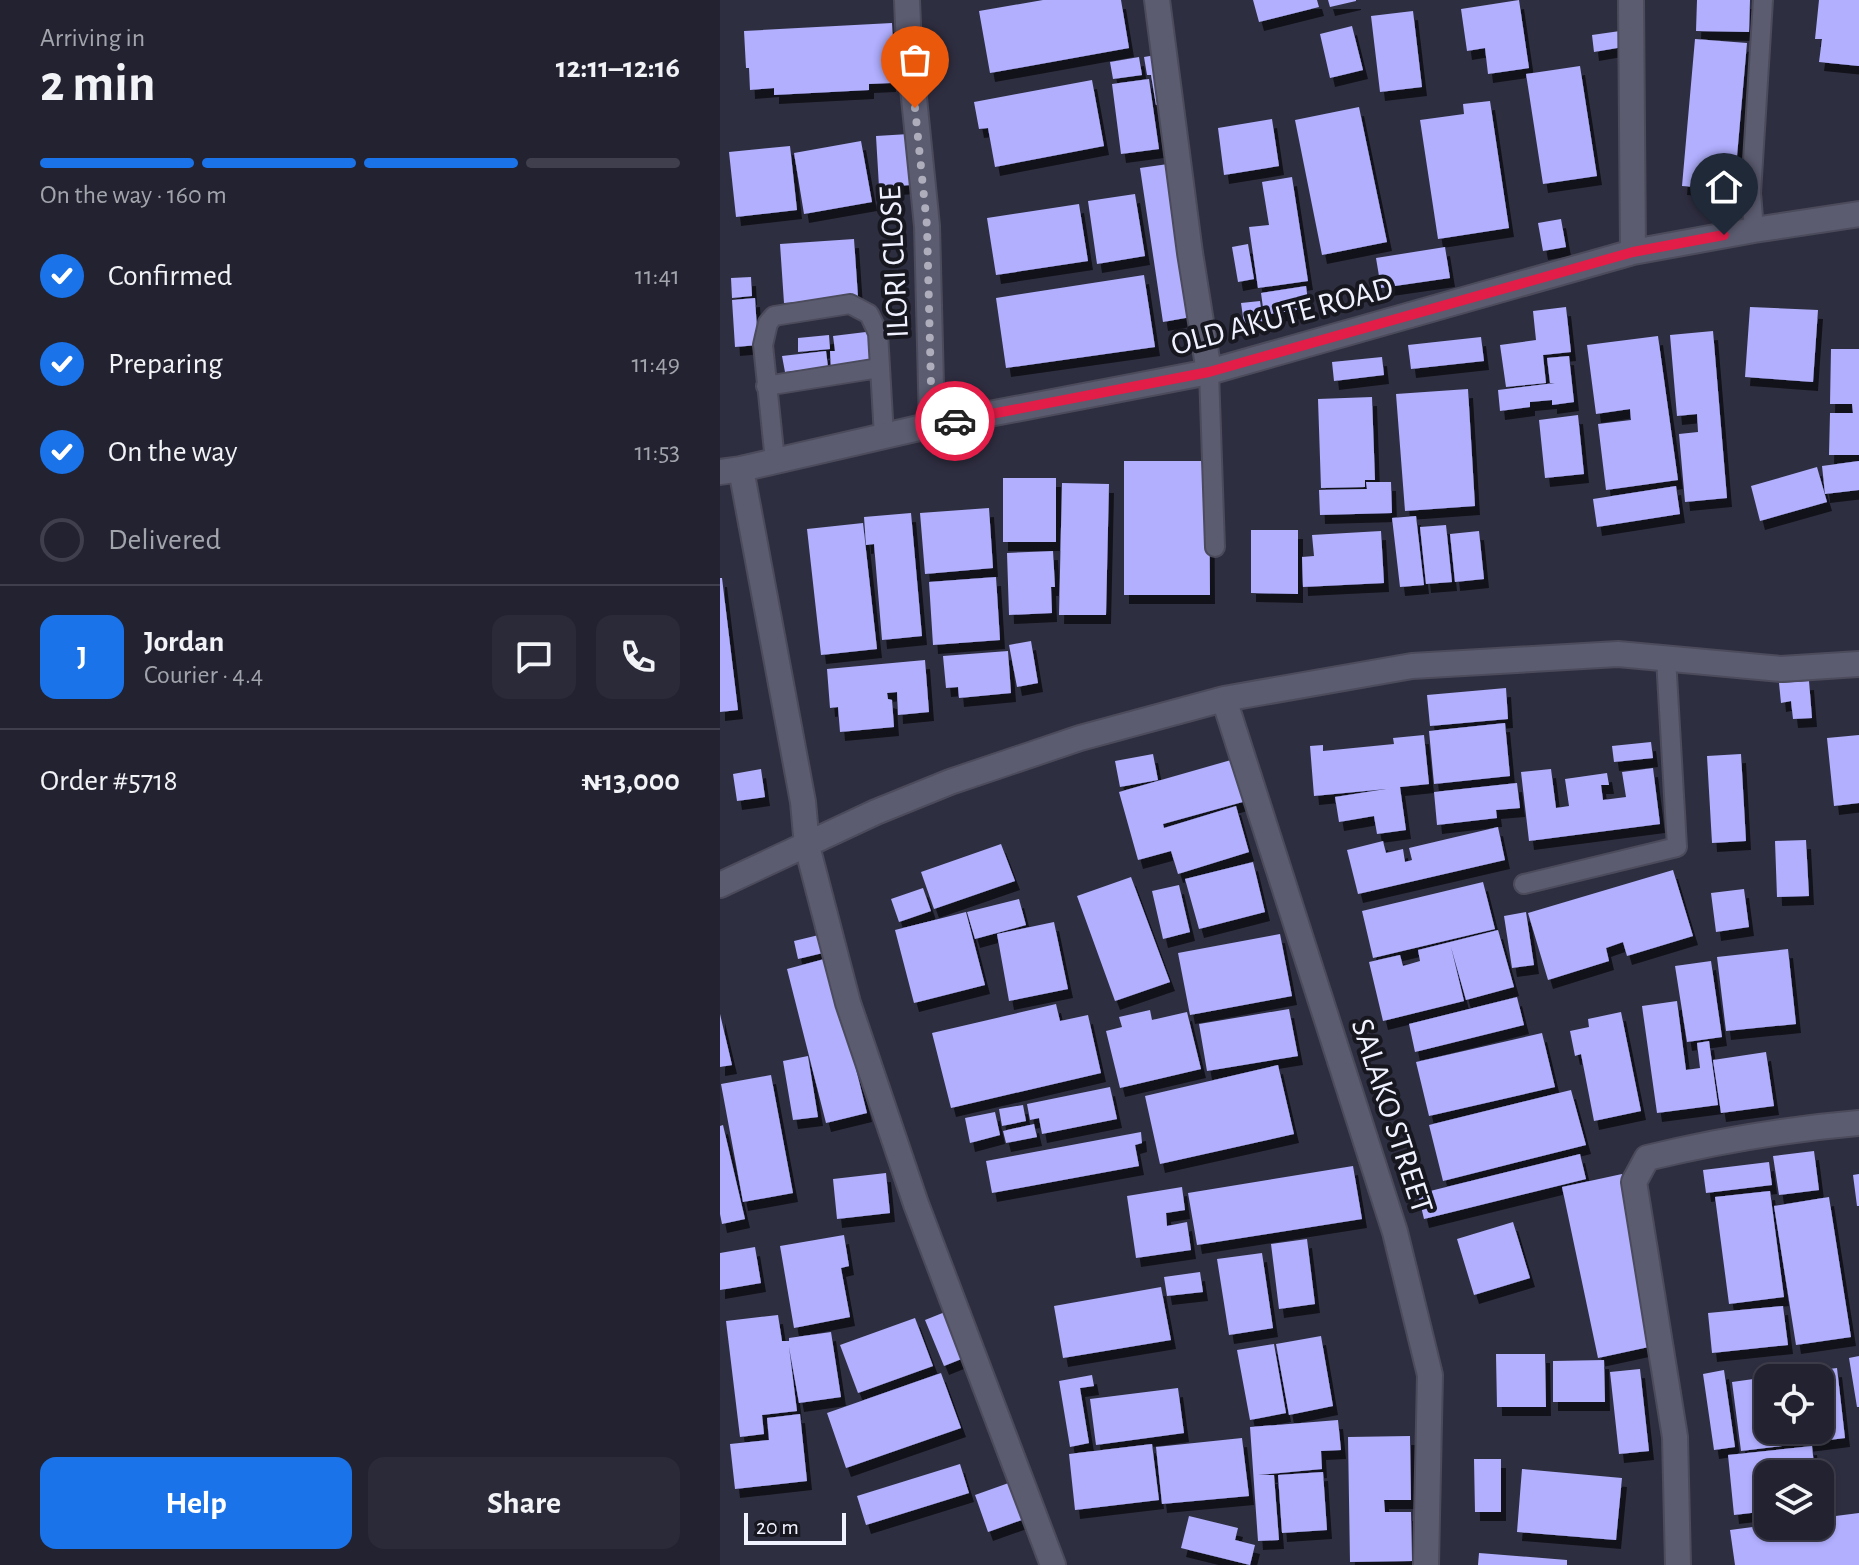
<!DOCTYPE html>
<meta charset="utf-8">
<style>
body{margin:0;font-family:"Alegreya Sans",sans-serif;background:#2a2a39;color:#f1f3f6;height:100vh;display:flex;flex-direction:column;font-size:30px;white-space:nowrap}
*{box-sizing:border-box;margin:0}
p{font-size:26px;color:#a2a4ab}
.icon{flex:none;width:44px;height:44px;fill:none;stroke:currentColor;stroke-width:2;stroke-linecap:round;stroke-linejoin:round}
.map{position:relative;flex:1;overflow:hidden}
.side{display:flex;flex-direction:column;background:#222231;width:720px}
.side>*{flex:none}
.controls{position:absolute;left:1034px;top:1364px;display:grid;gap:16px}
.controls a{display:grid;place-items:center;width:80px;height:80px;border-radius:16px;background:#222231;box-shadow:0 2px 6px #0004,0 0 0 2px #3f3f4d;font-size:40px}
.scale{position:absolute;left:24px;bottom:20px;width:102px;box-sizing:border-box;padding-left:8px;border:4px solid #f1f2ff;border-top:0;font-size:22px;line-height:28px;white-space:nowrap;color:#f1f2ff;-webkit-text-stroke:6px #171720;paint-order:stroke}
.pin{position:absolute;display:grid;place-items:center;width:68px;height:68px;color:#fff;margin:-82px -34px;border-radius:50% 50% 50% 0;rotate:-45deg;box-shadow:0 0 8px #0007}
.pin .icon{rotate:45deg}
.courier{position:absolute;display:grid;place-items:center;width:80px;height:80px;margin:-40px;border:6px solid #e11d48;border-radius:50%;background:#fff;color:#222;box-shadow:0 2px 10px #0007}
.headline em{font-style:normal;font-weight:700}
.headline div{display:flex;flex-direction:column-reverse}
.headline{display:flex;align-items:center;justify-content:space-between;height:136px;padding:0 40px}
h1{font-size:52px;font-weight:700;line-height:60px}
.bar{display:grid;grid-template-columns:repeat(4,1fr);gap:12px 8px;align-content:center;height:96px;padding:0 40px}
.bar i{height:10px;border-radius:6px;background:#3f3f4d}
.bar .selected{background:#1a73e8}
.bar p{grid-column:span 4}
.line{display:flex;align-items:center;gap:20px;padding:0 40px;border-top:2px solid #3f3f4d}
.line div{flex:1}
.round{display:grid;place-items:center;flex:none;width:84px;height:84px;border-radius:16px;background:#2a2a39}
ol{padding:0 40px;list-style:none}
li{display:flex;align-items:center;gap:24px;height:88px}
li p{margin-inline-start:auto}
li .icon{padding:8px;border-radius:50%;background:#1a73e8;color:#fff;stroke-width:4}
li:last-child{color:#a2a4ab}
li i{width:44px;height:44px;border:4px solid #3f3f4d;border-radius:50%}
.primary-button{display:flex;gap:16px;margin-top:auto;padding:16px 40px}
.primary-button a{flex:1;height:92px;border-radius:16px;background:#1a73e8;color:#fff;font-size:32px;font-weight:700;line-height:92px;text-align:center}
.primary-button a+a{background:#2a2a39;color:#f1f3f6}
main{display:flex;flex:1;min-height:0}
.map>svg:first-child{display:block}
</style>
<main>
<section class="side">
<div class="headline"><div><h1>2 min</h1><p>Arriving in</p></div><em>12:11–12:16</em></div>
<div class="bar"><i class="selected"></i><i class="selected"></i><i class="selected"></i><i></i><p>On the way · 160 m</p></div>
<ol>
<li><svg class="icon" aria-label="check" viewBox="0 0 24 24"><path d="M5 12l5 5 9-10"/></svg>Confirmed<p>11:41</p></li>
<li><svg class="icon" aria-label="check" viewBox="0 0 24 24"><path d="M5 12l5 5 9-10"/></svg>Preparing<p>11:49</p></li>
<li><svg class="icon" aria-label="check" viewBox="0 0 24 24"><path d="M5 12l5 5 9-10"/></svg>On the way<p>11:53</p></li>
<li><i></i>Delivered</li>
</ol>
<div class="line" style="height:144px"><b class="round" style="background:#1a73e8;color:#fff">J</b><div><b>Jordan</b><p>Courier · 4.4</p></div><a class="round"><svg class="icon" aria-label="chat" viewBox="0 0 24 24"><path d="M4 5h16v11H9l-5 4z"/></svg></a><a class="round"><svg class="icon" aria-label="phone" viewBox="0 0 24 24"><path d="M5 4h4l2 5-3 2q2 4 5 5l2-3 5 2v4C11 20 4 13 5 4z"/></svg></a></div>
<div class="line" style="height:104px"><div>Order #5718</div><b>₦13,000</b></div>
<div class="primary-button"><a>Help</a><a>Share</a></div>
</section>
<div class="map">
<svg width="1139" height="1565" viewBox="0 0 1139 1565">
<defs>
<filter id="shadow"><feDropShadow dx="5" dy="9" stdDeviation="0" flood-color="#0009"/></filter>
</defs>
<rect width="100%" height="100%" fill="#2e2e41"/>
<path fill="#b1affe" filter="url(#shadow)" d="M323,0H401L409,48L270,73L259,11Z
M533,0H597L599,7L539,22Z
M608,0H636V1L610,7Z
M799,0L809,68L768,74L765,48L747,51L741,9Z
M977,0H1030L1029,32L976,31Z
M1099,0H1139V66L1099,62L1102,39H1095Z
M693,11L702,87L660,92L651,16Z
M172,23L174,59H170L171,83L149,84V90L54,95V88L30,90L29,68H26L24,31Z
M632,26L643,70L610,78L600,34Z
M900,31L903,47L874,52L872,35Z
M975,39L1027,43L1014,190L962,186Z
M442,54L449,102L436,105L431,75H427L424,57Z
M419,57L422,75L393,79L390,62Z
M860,66L877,176L823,184L806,74Z
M429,79L439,149L401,154L392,84Z
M372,80L384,146L275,167L268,128L259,129L254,102Z
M770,101L789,228L718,239L700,120L744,114L743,104Z
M639,107L667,242L602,255L575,120Z
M552,119L559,166L504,175L498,128Z
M189,134L191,185L159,187L156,136Z
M141,141L152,202L84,214L74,153Z
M70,146L77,210L16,217L9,152Z
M448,164L471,317L443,322L420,168Z
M572,177L588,281L538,288L529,227L549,225L542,182Z
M415,194L425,256L377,264L368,201Z
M359,204L368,261L276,275L267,218Z
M841,219L846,247L823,251L818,223Z
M134,239L138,297L64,303L60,244Z
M528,244L534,279L518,282L512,247Z
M725,247L730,278L661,288L656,258Z
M424,275L435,347L286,368L276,298Z
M31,277L32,296L12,298L11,278Z
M586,286L589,308L544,315L541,293Z
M35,298L38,345L15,347L12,300Z
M540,301L543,321L524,324L521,303Z
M846,307L851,352L823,355L826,383L786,387L780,345L816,340L813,311Z
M1030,307L1098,310L1093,382L1025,377Z
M154,331L158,364L111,369L110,351H115L113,336Z
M993,331L1007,498L965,502L959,434L978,432L977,414L957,416L950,335Z
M109,335L110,349L78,352V338Z
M938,336L958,480L886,490L878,424L911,420L910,409L876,414L867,345Z
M761,337L764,361L691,369L688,345Z
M1111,349H1139V455H1109L1110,413H1133L1132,404H1110Z
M106,351L108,367L65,372L62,356Z
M849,356L854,402L832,405V400L810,402V407L780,411L778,390L835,383H830L827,358Z
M662,357L664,375L614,381L612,362Z
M748,389L755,506L685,511L676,394Z
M652,397L655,480H645V487L601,488L598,399Z
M858,415L864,474L825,478L819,420Z
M404,461H489L490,595H404Z
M1139,461V490L1105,494L1102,466Z
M1097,467L1107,502L1040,521L1031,486Z
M283,478H336V542H283Z
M646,482H671L672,513L600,515L599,490L647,489Z
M342,483L389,484L386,615H339Z
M956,486L960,514L877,527L873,499Z
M269,508L273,568L205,574L200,513Z
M191,513L202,636L162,640L154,544L146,545L144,517Z
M696,516L704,585L680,587L672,518Z
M143,523L157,649L101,655L87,529Z
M726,525L732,582L706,584L700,527Z
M531,530H578V594L531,593Z
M661,531L664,583L583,587L582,557L594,556L592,535Z
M759,531L764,579L735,582L730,534Z
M333,551L335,587H331L332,613L289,615L287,553Z
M276,577L280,640L213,645L209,582Z
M0,578H2L18,710L0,712Z
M311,641L318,683L297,687L289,645Z
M288,651L291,693L239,698L238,687L226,688L223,656Z
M205,660L209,712L178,715L177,692L167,693L168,699L172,700L174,727L120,732L118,707L110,708L107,669Z
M1089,681L1092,718L1073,719L1071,701L1061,703L1059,683Z
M786,688L788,719L710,726L707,695Z
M785,723L790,776L714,784L709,731Z
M704,735L709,784L680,787L686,830L657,834L654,816L619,822L615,797L666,789L594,796L590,746L603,745V751L674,744L673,738Z
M1139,735V803L1114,806L1107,738Z
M931,742L933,758L894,762L892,746Z
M433,754L438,780L400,787L395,761Z
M1021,754L1026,841L992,843L987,756Z
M518,758L530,800L443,824L444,828L516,806L529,852L458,874L451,851L418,860L399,792Z
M933,768L940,824L809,841L801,772L831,769L836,808L849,806L845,779L887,773L889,785H881L883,800L906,797L902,772Z
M41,769L45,797L17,801L13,774Z
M797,783L800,808L776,810L777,818L717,825L714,792Z
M778,827L785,860L638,894L627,850L663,841L666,853L683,849L685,862L692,860L689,848Z
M1086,840L1089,896L1057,897L1055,841Z
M281,844L295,881L214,909L201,872Z
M533,862L545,912L479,929L465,879Z
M953,870L973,936L907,956L903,942L886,948L889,961L828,980L808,913Z
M411,877L450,982L395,1001L357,896Z
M763,882L775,929L653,958L642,911Z
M459,885L470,932L443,939L432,891Z
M203,888L211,911L179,922L171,899Z
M1024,889L1029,927L996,932L991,893Z
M299,899L306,925L255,939L247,912Z
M246,912L265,985L194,1003L175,930Z
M806,912L814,965L792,968L784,916Z
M334,922L348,989L289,1001L277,934Z
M778,930L794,987L746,1000L731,947L744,1001L663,1021L649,962L680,955L683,966L700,961L698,950Z
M103,934L107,952L78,959L74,941Z
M560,934L572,996L470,1015L458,953Z
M1068,949L1076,1024L1006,1031L997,957Z
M108,958L147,1113L106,1123L67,969Z
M991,961L1002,1037L967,1042L955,966Z
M797,997L804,1025L695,1052L689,1024Z
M957,1001L966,1070L980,1068L977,1043L989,1041L998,1105L937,1113L922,1006Z
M336,1004L340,1021L368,1015L381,1073L231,1108L212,1033Z
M569,1009L578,1056L487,1071L479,1024Z
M430,1010L432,1020L467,1012L481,1069L400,1088L386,1031L402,1027L399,1017Z
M901,1012L921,1111L874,1121L861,1054L855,1056L850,1031L869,1027L868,1019Z
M0,1014L12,1065L0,1067Z
M822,1033L835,1087L709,1116L696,1062Z
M1046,1052L1054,1106L1001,1113L993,1060Z
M88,1056L98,1117L73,1120L63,1061Z
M558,1065L574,1134L440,1164L425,1096Z
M51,1075L73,1193L23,1202L1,1084Z
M390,1087L397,1119L322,1134L319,1118L310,1120L307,1104Z
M851,1090L866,1145L723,1181L709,1125Z
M303,1105L306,1121L282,1126L279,1109Z
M275,1112L280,1135L250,1143L245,1118Z
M314,1124L317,1137L286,1143L283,1131Z
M3,1125L25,1219L2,1224L0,1214V1126Z
M421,1132L422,1143L415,1145L419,1166L272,1193L266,1161Z
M1094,1151L1099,1190L1059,1195L1053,1156Z
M860,1154L866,1179L704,1219L698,1194Z
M1049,1162L1052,1185L986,1193L983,1170Z
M633,1166L642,1219L477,1245L468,1193Z
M166,1173L170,1213L117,1219L113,1179Z
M902,1174L938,1345L878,1358L842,1187Z
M1139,1174V1206H1137L1133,1175Z
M462,1187L465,1210L446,1213L447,1226L467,1222L471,1250L416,1258L407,1196Z
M1050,1191L1064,1297L1009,1304L995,1197Z
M1109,1197L1131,1337L1076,1345L1054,1206Z
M793,1222L810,1278L754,1295L737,1239Z
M124,1235L129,1266L121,1268L130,1317L74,1328L60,1246Z
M587,1239L595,1304L559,1309L551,1244Z
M35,1247L41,1283L0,1290V1253Z
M542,1253L553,1328L509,1335L497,1259Z
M480,1272L483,1292L447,1296L444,1277Z
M441,1287L451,1340L343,1358L334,1306Z
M1063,1306L1068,1345L992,1353L988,1313Z
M230,1310L249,1356L224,1366L205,1320Z
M58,1315L62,1341H69V1338L111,1332L121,1397L79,1403L69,1347L77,1411L42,1415L44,1434L20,1437L6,1321Z
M195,1318L213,1366L138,1393L120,1345Z
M601,1336L613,1406L569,1415L556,1344Z
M554,1344L566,1413L530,1420L517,1350Z
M776,1354H825L826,1407H777Z
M1139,1356V1407H1137L1129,1358Z
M884,1360L885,1402H833V1361Z
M1117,1368L1125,1438L1021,1451L1012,1382L1048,1377V1430H1100V1378H1069L1068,1374Z
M920,1369L929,1451L899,1454L890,1372Z
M1004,1370L1015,1447L994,1450L983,1374Z
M221,1373L241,1428L126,1468L107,1413Z
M372,1375L374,1386L360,1388L369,1443L350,1447L339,1381Z
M458,1388L464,1433L376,1445L370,1399Z
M80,1414L87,1481L15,1489L10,1444L49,1440L47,1418Z
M618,1420L621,1450L601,1451L602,1469L538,1475H554L559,1540L538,1541L530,1427Z
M690,1436L691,1500H664L665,1512H691L692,1561L630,1562L628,1437Z
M522,1438L529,1496L442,1504L436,1447Z
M432,1444L439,1500L355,1510L349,1454Z
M1092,1446L1095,1474H1048V1511L1014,1515L1008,1455Z
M754,1459H781V1512H755Z
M240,1464L249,1493L146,1525L137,1496Z
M802,1469L902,1478L896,1540L797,1532Z
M603,1472L607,1530L562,1533L558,1475Z
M297,1480L310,1517L268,1532L255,1495Z
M1139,1513V1565H1015L1010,1530L1048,1525L1100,1526V1518Z
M469,1516L518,1528L515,1540L535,1545L530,1565L461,1548Z
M759,1553L847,1560V1565H758Z"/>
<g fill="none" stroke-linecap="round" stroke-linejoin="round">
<g stroke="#4b4b5c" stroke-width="22">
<path id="lane" d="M1034,230L1031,193L1043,0
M489,372L495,547
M46,386L159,368
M55,461L43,345L48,323L54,316L130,304L149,314L158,333L164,436
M804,884L957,847L946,658"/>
</g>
<g stroke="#4b4b5c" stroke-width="28">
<path id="street" d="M187,0L189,49L207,226L212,425
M437,0L470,253L489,372
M911,0L913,252
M21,469L83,802L87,846L128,1003L196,1204L333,1565
M0,472L21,469L212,425L489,372L913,252L1034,230L1139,214
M504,699L675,1232L710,1375L706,1565
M0,885L156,812L230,782L360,738L504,699L692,666L898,654L1061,669L1139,664
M958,1565L955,1437L914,1182L927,1158C996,1141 1068,1129 1139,1123"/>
</g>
<use href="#lane" stroke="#5c5c71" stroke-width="18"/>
<use href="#street" stroke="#5c5c71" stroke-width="24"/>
</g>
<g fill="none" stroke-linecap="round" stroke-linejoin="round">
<path stroke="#adadbc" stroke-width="8" stroke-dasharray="0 14.4" d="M195,108L207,226L212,425L235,421"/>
<path stroke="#e11d48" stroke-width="10" d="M235,421L489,372L913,252L1004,235"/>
</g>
<g text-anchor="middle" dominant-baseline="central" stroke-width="8" stroke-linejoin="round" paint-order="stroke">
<g font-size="32" fill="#f1f2ff" stroke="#171720">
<text transform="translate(174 262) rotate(-93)">ILORI CLOSE</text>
<text transform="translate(562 316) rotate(-15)">OLD AKUTE ROAD</text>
<text transform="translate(672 1116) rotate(72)">SALAKO STREET</text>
</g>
</g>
</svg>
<div class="controls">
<a><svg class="icon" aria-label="locate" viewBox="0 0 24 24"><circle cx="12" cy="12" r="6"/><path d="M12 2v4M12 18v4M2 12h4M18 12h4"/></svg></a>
<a><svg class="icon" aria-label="layers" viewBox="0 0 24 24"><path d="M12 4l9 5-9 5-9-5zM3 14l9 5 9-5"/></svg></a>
</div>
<div class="scale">20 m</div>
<div class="pin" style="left:195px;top:108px;background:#ea580c"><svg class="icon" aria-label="bag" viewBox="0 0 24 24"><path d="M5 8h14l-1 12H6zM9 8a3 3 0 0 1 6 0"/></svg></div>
<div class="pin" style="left:1004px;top:235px;background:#1f2937"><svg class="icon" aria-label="home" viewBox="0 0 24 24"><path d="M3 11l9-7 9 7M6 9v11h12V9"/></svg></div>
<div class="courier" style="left:235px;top:421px"><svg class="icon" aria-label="car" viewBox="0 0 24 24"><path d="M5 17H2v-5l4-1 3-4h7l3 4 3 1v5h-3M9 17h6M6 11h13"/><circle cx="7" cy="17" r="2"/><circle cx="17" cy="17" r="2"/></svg></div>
</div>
</main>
